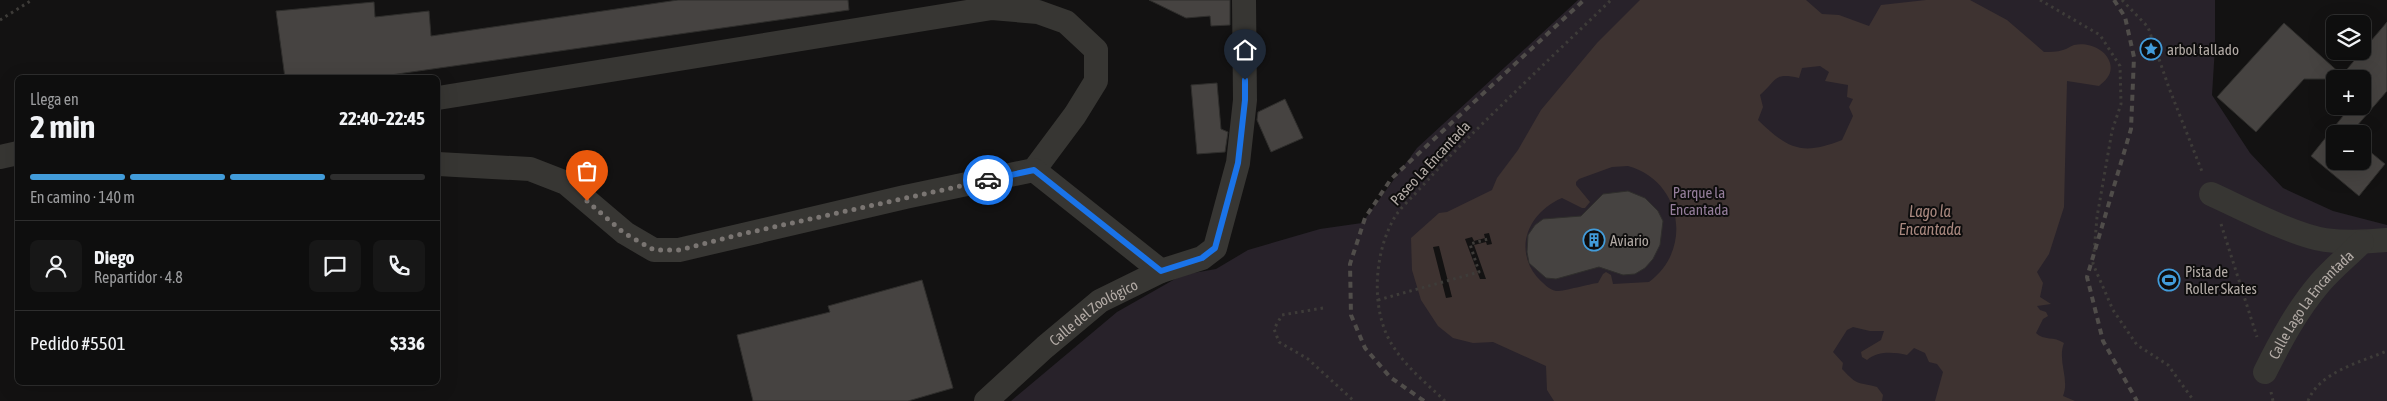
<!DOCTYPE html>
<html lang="es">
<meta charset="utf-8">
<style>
body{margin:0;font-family:"Asap Condensed",sans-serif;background:#171717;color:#f1f3f6;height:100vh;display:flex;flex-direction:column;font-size:19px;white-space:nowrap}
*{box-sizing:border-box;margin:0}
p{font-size:16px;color:#9b9c9e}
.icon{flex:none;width:28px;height:28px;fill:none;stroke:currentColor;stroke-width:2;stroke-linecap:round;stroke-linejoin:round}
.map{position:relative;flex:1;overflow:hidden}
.sheet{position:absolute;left:15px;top:75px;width:425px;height:310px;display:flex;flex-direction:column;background:#0e0e0e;border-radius:8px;box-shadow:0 5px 20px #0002,0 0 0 1px #2e2e2e}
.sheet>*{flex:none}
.buttons{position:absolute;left:2326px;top:15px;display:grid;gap:10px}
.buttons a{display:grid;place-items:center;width:45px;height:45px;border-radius:8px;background:#0e0e0e;box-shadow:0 5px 20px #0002,0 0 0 1px #2e2e2e;font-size:25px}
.pin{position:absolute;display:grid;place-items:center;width:42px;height:42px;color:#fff;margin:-51px -21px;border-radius:50% 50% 50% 0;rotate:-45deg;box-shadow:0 0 5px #0007}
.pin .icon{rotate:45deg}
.courier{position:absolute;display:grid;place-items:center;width:50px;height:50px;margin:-25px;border:4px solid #1a73e8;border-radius:50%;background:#fff;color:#222;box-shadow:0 1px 6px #0007}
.summary em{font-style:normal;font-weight:700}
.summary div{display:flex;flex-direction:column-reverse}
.summary{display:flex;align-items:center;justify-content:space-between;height:85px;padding:0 15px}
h1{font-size:32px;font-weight:700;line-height:38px}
.bar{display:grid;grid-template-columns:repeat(4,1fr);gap:8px 5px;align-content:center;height:60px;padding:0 15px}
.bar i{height:6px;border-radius:4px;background:#2e2e2e}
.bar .current{background:#429cda}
.bar p{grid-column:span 4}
.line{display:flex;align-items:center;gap:12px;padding:0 15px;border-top:1px solid #2e2e2e}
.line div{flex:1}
.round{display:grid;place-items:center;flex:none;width:52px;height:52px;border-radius:8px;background:#171717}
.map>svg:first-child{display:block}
</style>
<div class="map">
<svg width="2387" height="401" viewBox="0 0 2387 401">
<rect width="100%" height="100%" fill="#131212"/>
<path fill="#28222a" d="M1578,0H2215V47L2212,95L2250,153L2283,188L2333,211L2387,225V401H1011L1117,312L1182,275L1216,269L1248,250L1320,229L1362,223L1417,148Z"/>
<path fill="#3e3331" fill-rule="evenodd" d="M1640,0H1806L1822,14L1839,15L1869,26L1881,5L1926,0H1970L2007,20L2044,52C2050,52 2057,52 2063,50C2067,49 2071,46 2074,45C2088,42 2106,49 2110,63C2113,74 2106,80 2099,86L2067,81L2064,207L2049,254L2037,272L2043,283L2040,297L2051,304L2037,306L2040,310L2046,312L2048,316L2043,319L2036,333C2044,341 2054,336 2064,343C2057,361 2070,379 2063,396L2075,401H1935L1943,372L1937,364L1929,362L1925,353L1914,348L1907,355C1893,352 1878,351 1867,360L1862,357L1861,352L1881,340L1884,331H1870L1853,327L1847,330L1833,352L1843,363L1842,369C1859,387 1856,381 1877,387L1883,395L1882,401H1554L1547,390L1546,366L1493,342L1473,343L1453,338L1438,326L1421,300L1412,270L1411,238L1439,213L1447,212L1492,190L1497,178L1518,150L1541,110L1597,43ZM1820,66L1829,72L1825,81L1848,85L1847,97L1853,99L1849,107L1853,116L1842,140C1802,156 1788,149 1758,120L1763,107L1760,95C1777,80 1773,72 1799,78L1802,68ZM1628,166C1681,180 1694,249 1649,282L1613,284L1611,275L1606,272L1603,274L1598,283C1589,284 1561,292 1556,291C1549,290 1542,282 1537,277C1513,248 1529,212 1562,198L1582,208H1585L1590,202L1576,185V182L1579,179L1612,167Z"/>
<path fill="#131212" d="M1489,233L1492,244L1487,245L1486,242L1474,245L1486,279H1480L1465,239L1472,237L1474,241L1485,238L1484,234Z
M1439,246L1452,297L1446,298L1433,247Z"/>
<path fill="#464341" stroke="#2f2e2c" d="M678,0H848L849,10L369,78H285L276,11L374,2L375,17L429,11L431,36Z
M1149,0H1230V25L1211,26L1210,16L1186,18Z
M2387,22V91L2350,134H2335V161H2362V145L2385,164L2359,196L2311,156L2351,106H2362V79H2304L2256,132L2217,97L2284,23L2342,75Z
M1217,83L1221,129L1228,132L1225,152L1197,154L1191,85Z
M1285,99L1303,138L1271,152L1257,120L1258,112Z
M1628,191L1645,198L1658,211L1663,221L1660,245L1653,259L1645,268L1635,274L1623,275L1599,267L1556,279L1546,278L1529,263L1527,252L1528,235L1535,225L1543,219L1581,216L1603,194Z
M922,280L953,388L908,401H753L737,335L830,312L828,306Z"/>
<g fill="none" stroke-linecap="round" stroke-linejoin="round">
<path stroke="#3e3c39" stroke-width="3" stroke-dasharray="2.5 4" stroke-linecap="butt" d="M2040,0L2100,35L2120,66L2121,104L2112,131L2097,217L2093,264L2113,310L2137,345L2168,365L2194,401
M2122,0L2148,27L2169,88L2203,174
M0,20L32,0
M2221,224L2257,337
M1378,300L1479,272L1470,244L1488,239
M1323,308L1282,315L1274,329L1279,342L1308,359L1354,401
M2271,392L2273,401
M1445,401C1422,379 1393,357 1383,325C1372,291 1377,246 1396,215C1401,208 1408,201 1414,195C1429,179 1443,163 1458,148C1508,98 1560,49 1611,0
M2308,401C2319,372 2361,362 2387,351"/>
<g stroke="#373633" stroke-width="24">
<path d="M438,98L992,8L1038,12L1066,22L1096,50V81L1075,115L1034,170L905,197L679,250H654L625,233L566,183L530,169L438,164"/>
<path d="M0,157L18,153"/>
<path d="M1034,170L1161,271"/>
<path d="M2211,194C2242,208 2293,235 2325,240C2346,243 2367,242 2387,240"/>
<path id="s1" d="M2265,372C2281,340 2297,310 2320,283C2333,268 2348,256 2362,242"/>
<path id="s2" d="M986,401L1045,347L1100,301L1161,271L1202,258L1215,248L1238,163L1245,100L1244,0"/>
</g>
<path stroke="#504d4a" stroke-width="4" stroke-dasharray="6 5" stroke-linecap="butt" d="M2114,0L2125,17L2134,57L2131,129L2087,277L2103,341L2137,401
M1424,401L1390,377L1365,348L1351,315L1350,264L1365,218L1391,179L1584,0"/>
</g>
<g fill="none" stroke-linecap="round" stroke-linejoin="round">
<path stroke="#7a7572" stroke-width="5" stroke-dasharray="0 9" d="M587,201L624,233L654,250H679L742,234L988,180"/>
<path stroke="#1a73e8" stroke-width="6" d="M988,180L1034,170L1161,271L1202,258L1215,248L1238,163L1245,100V80"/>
</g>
<defs>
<g id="sight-ring" transform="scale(1.125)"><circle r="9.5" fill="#0e0d0d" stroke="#429cda" stroke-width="1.5"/><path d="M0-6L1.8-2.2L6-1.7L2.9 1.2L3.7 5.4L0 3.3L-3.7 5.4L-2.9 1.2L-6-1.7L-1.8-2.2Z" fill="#429cda"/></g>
<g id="building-ring" transform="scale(1.125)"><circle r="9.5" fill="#0e0d0d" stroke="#429cda" stroke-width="1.5"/><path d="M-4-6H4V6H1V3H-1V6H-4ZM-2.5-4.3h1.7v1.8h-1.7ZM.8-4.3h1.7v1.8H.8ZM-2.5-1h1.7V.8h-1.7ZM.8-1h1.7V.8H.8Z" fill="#429cda"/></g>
<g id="stadium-ring" transform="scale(1.125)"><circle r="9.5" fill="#0e0d0d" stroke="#429cda" stroke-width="1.5"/><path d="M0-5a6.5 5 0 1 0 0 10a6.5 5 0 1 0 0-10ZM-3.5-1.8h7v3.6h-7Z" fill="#429cda"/></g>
</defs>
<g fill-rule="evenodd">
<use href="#sight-ring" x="2151" y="49"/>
<use href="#building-ring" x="1594" y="240"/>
<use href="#stadium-ring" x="2169" y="280"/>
</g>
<g text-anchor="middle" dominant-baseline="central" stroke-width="4" stroke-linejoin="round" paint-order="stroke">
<g font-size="15" fill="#b2aaa5" stroke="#0e0d0d" text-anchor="start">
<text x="2167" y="49">arbol tallado</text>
<text x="1610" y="240">Aviario</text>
<text x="2185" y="271">Pista de<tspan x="2185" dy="17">Roller Skates</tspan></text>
</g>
<g font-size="15" fill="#b2aaa5" stroke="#0e0d0d">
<text transform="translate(1430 163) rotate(-47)">Paseo La Encantada</text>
<text stroke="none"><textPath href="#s1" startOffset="82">Calle Lago La Encantada</textPath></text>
<text stroke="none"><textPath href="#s2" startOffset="140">Calle del Zoológico</textPath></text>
</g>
<g font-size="15" fill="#957e9b" stroke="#0e0d0d">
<text x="1699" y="192">Parque la<tspan x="1699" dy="17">Encantada</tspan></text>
</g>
<g font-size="16" font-style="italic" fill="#a9887f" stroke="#0e0d0d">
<text x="1930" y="211">Lago la<tspan x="1930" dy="18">Encantada</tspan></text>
</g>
</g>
</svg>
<div class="buttons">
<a><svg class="icon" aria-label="layers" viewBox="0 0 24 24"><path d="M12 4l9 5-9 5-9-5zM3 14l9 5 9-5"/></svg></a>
<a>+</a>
<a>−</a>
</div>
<div class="pin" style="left:587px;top:201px;background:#ea580c"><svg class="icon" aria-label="bag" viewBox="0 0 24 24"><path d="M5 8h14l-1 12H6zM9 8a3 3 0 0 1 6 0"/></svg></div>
<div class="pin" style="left:1245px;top:80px;background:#1f2937"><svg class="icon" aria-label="home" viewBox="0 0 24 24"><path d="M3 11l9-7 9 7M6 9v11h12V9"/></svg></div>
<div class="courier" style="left:988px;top:180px"><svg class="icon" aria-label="car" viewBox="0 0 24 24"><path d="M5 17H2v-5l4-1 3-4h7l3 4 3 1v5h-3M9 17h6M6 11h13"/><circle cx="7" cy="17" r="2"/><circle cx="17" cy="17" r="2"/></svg></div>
<section class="sheet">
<div class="summary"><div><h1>2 min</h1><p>Llega en</p></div><em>22:40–22:45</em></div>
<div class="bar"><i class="current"></i><i class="current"></i><i class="current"></i><i></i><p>En camino · 140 m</p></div>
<div class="line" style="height:90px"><a class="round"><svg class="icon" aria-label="person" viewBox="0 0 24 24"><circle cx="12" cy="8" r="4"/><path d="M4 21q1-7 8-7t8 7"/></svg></a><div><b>Diego</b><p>Repartidor · 4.8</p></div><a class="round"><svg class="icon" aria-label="chat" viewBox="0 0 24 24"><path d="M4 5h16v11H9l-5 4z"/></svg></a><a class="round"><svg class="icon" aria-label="phone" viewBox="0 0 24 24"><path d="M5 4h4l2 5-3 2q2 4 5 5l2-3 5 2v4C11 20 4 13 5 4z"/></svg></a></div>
<div class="line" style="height:65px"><div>Pedido #5501</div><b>$336</b></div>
</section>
</div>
